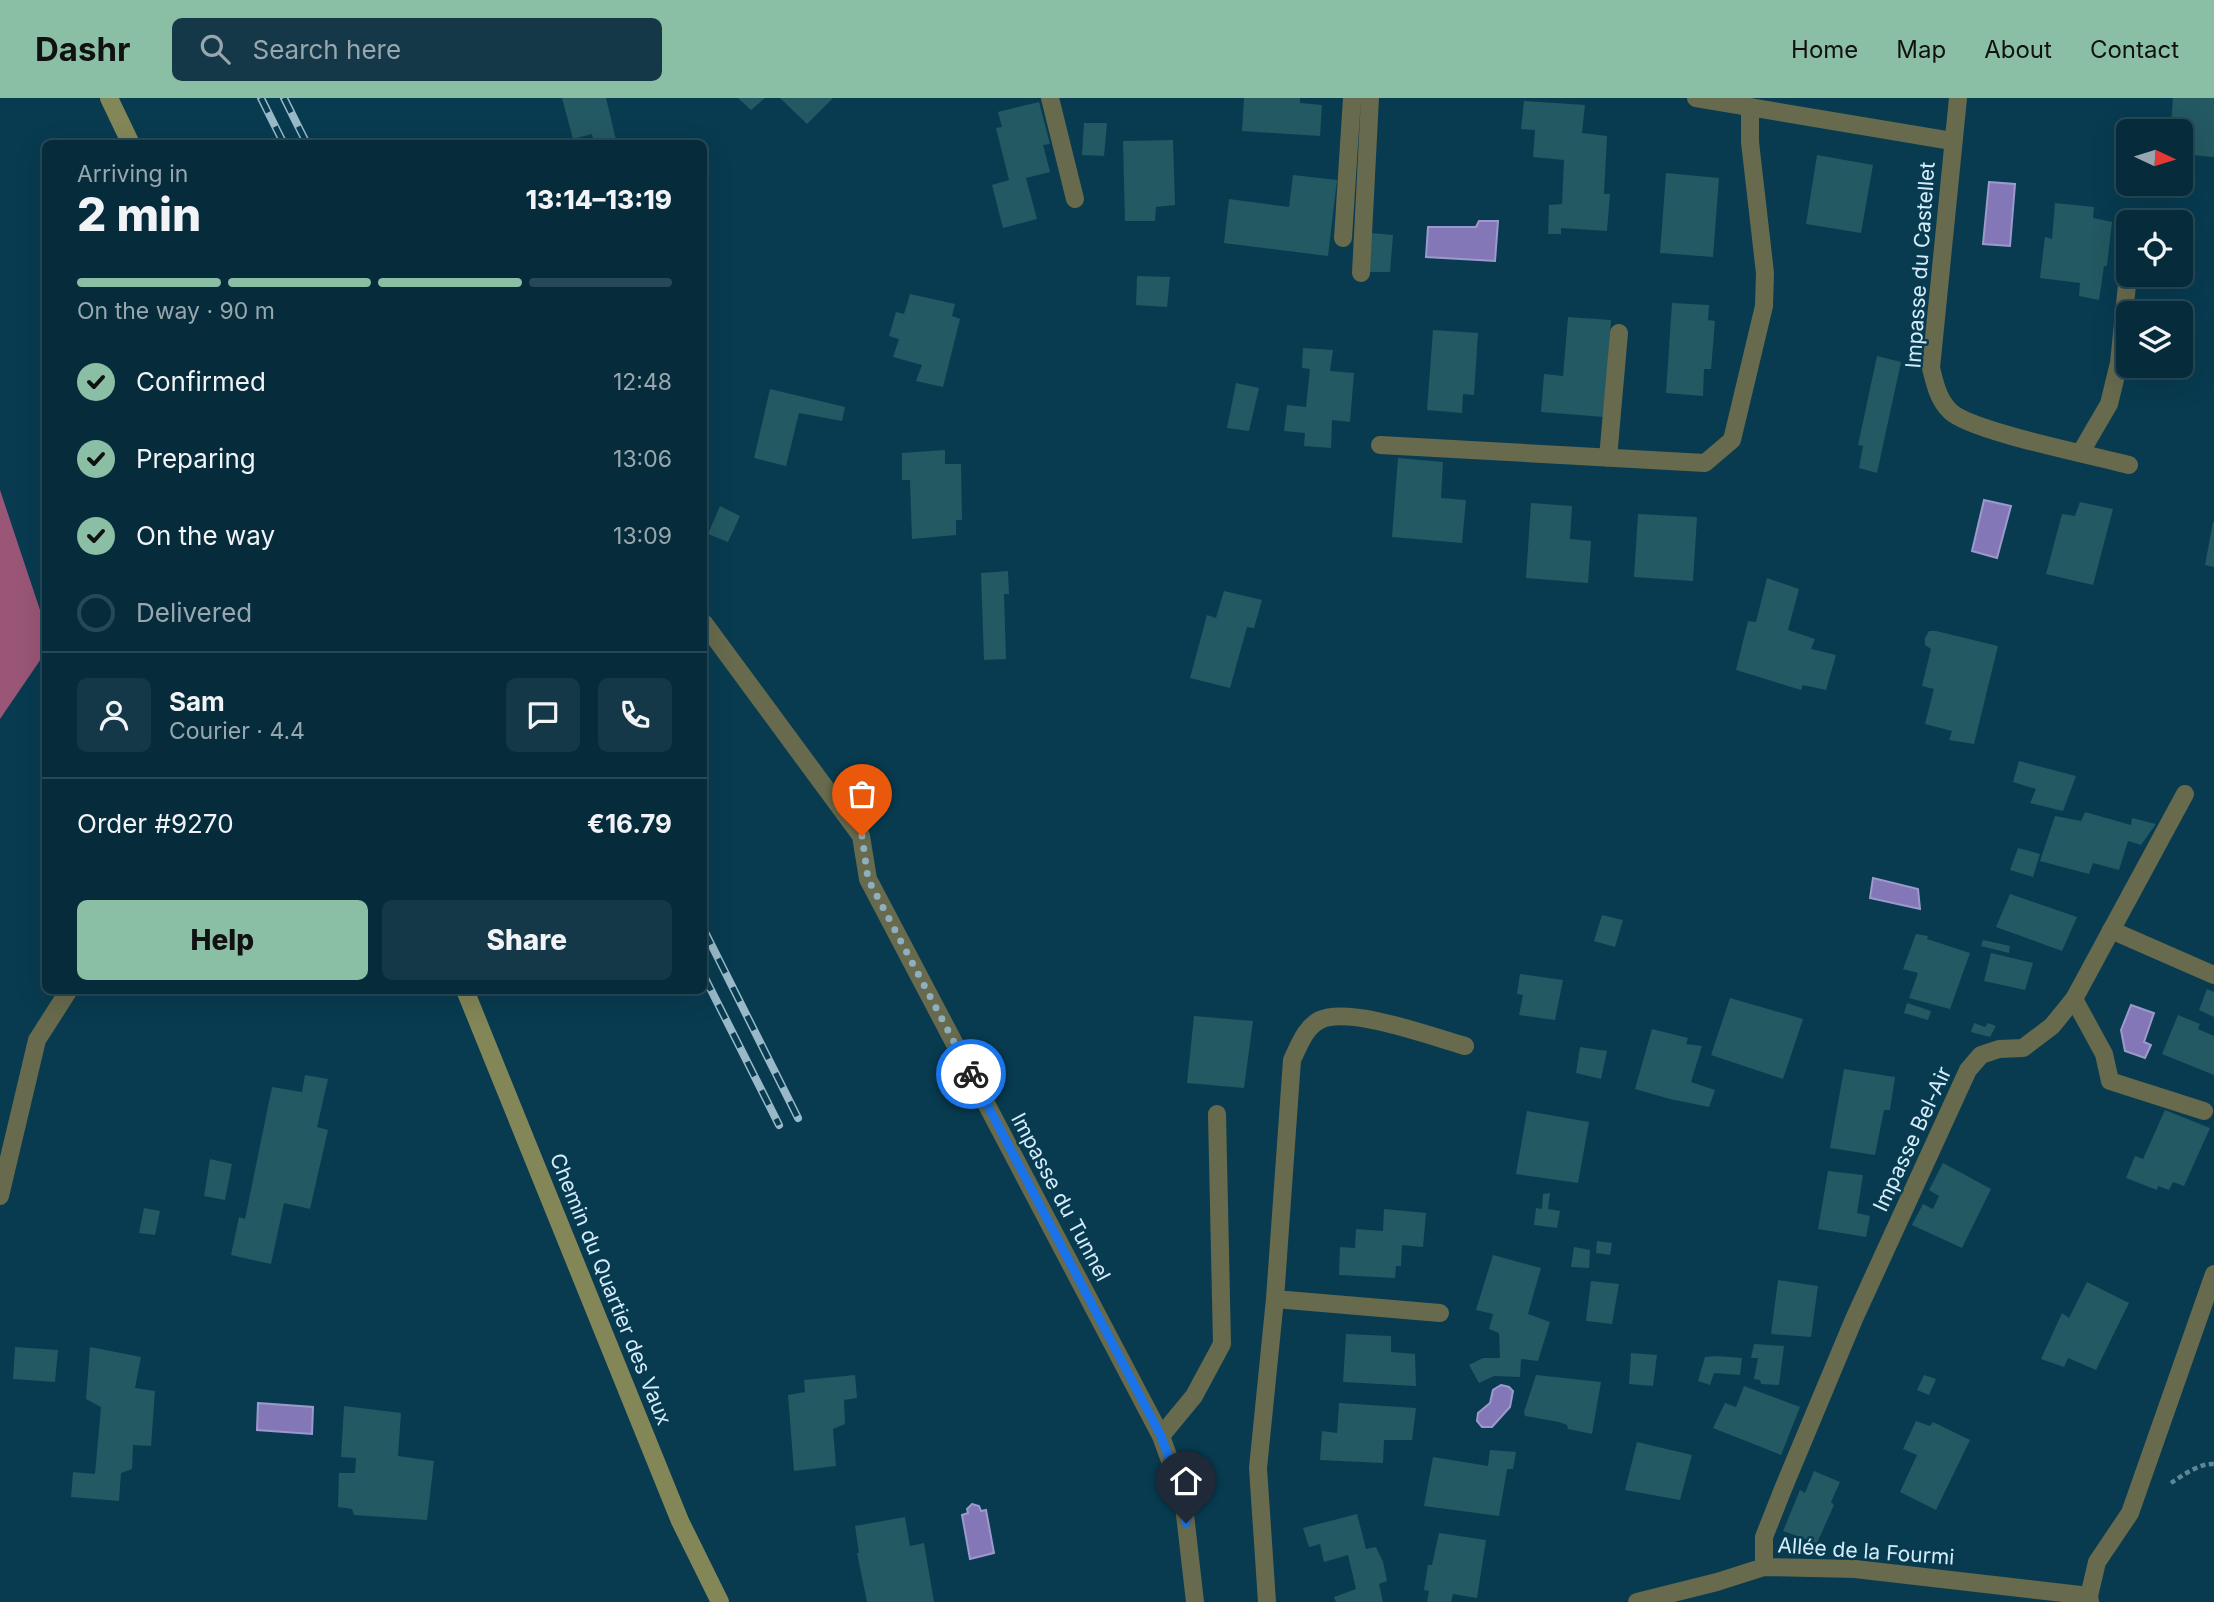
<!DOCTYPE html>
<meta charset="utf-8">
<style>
body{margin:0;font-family:Inter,sans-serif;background:#143847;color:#f1f3f6;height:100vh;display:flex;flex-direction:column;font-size:26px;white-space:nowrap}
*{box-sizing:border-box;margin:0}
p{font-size:23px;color:#98a7af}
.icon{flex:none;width:38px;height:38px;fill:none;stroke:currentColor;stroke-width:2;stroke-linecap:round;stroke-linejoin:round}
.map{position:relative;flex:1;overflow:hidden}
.side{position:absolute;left:42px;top:42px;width:665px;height:854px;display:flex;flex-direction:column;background:#062c3c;border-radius:10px;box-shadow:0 7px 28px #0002,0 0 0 2px #274856}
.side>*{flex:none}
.needle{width:46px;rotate:94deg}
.tools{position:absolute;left:2116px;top:21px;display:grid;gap:14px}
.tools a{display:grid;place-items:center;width:77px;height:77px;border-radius:10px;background:#062c3c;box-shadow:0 7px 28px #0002,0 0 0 2px #274856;font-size:35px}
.pin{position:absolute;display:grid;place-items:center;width:60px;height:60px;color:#fff;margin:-72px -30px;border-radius:50% 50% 50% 0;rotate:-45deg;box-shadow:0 0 7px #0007}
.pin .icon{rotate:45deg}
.courier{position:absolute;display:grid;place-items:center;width:70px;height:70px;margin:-35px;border:5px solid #1a73e8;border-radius:50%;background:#fff;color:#222;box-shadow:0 2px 9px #0007}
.overview em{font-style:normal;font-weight:800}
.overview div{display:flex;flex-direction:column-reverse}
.overview{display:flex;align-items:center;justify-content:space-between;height:119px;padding:0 35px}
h1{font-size:46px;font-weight:800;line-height:52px}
.bar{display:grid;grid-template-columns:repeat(4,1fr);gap:10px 7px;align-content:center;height:84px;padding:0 35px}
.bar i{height:9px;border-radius:5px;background:#274856}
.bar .on{background:#8abfa5}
.bar p{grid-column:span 4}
.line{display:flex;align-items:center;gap:18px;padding:0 35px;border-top:2px solid #274856}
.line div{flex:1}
.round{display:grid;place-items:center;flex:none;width:74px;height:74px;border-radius:10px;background:#143847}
ol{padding:0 35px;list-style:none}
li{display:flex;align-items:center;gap:21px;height:77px}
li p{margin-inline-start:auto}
li .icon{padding:7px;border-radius:50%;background:#8abfa5;color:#111;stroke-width:4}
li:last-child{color:#98a7af}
li i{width:38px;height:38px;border:4px solid #274856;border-radius:50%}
.primary-button{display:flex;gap:14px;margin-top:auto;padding:14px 35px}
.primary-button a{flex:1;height:80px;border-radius:10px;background:#8abfa5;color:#111;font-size:28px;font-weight:800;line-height:80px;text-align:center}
.primary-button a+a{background:#143847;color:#f1f3f6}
header{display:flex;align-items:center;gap:42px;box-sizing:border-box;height:98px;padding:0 35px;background:#8abfa5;color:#111}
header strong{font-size:33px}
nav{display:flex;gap:38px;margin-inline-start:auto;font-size:24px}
.search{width:490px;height:63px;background:#143847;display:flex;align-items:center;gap:18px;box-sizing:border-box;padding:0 24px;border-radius:10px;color:#98a7af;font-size:26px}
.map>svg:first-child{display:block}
</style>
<header>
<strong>Dashr</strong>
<div class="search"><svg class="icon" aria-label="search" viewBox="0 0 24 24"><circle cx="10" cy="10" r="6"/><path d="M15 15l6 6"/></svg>Search here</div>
<nav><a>Home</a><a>Map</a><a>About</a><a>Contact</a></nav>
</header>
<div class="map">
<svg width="2214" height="1504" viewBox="0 0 2214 1504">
<rect width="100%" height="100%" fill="#083b50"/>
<path fill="#9a5676" d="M0,392L46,530L45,555L0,621Z"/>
<path fill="#8377b8" stroke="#9c9acc" stroke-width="2" d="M1989,84L2015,86L2010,148L1983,146Z
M1479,123H1498L1495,163L1426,159L1428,129H1476Z
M1984,402L2011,408L1997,460L1972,453Z
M1873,780L1918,791L1920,811L1870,800Z
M2131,907L2154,915L2144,944L2151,947L2145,960L2125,953L2121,932Z
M1501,1287L1509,1289L1513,1293L1510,1309L1492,1329H1482L1477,1323L1478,1315L1490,1305L1493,1292Z
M258,1305L313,1309L312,1336L257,1332Z
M972,1406L979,1408L981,1413L986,1412L994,1455L970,1461L962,1417L968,1415L967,1411Z"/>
<path fill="#235962" d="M562,0H606L617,46H594L592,36L573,41Z
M738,0H765L751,12Z
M780,0H833L807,26Z
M1244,0H1300V5L1322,7L1320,38L1242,33Z
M2173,0H2214V59L2180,56V33H2144L2145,24L2171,26Z
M1524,3L1585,7L1582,35L1607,38L1604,96H1610L1607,133L1561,130V136H1548L1549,107L1562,106L1564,62L1533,59L1535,32L1521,31Z
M1039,4L1050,46L1043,47L1050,74L1026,80L1037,121L1003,130L992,87L1009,82L996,30L1002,29L998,14Z
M1084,25H1107L1104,58L1082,57Z
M1173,42L1175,107L1156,109L1155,123H1125L1123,43Z
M1817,57L1873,67L1861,135L1806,126Z
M1666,75L1719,80L1713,159L1660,155Z
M1293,77L1337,82L1328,158L1224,145L1229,101L1289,109Z
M2055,105L2094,109L2093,120L2112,124L2107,168H2104L2099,202L2079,198L2080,185L2040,180L2045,139L2052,141Z
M1371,135L1393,137L1390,174H1369Z
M1137,178L1170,179L1167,209L1136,207Z
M910,196L955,206L952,218L960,221L943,289L916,283L922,267L893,259L899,241L889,238L896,214L904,216Z
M1672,205L1709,207L1708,222L1715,223L1711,271H1704L1703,298L1666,295Z
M1568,219L1611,222L1604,319L1541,314L1544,276L1563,278Z
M1433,232L1478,235L1474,297L1463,296L1462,315L1427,312Z
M1303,250L1333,252L1330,273L1354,275L1350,324L1332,322L1331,350L1304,348L1305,335L1284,333L1287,307L1306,309L1310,271L1302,270Z
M1877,258L1901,264L1877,375L1859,370L1863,348L1858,347Z
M1236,285L1259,290L1249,333L1227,330Z
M770,291L845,309L842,323L799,315L786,368L754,360Z
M945,352V366H961L962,422H956V437L912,441L910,382H902V355Z
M1398,360L1443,364L1441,400L1466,402L1462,445L1392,439Z
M2080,404L2113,411L2093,487L2046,476L2062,416L2075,418Z
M1531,405L1572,408L1570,441L1591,443L1588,485L1526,480Z
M720,408L740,418L728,444L708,436Z
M1638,416L1697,419L1693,483L1634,479Z
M2213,424H2214V469L2205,467Z
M1008,473L1009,496H1004L1006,561L984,562L981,475Z
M1767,480L1799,491L1788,532L1815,541L1811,551L1836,557L1826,592L1803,587L1801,592L1736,572L1748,523L1756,524Z
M1224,493L1262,502L1254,530L1247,529L1230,590L1190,580L1207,517L1216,520Z
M1929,533H1936L1998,548L1974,646L1949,642L1952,633L1925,626L1934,591L1922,588L1931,551L1925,547V540Z
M2019,663L2076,678L2063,713L2030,705L2036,691L2013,684Z
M2085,714L2131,727L2132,720L2156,726L2141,747L2128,743L2119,772L2093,765L2089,776L2040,763L2055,718L2081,723Z
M2018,750L2040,756L2033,779L2010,772Z
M2010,796L2077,819L2062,853L1996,829Z
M1602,817L1623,822L1615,849L1594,843Z
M1916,836L1928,838L1927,841L1970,855L1950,911L1909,900L1918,875L1903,871Z
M1983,842L2010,848L2009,855L1981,848Z
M1991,855L2033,865L2025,892L1984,883Z
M1520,876L1563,882L1555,922L1519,917L1523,897L1517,896Z
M2207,891L2214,894V919L2199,912Z
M1730,900L1803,921L1783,981L1711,957Z
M1907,905L1931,913L1928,922L1904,915Z
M2178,917L2200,926L2198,931L2214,938V977L2162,956Z
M1194,918L1253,923L1244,990L1187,985Z
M1974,925L1985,929L1988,925L1996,928L1990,939L1971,934Z
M1652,931L1688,940L1686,946L1702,948L1691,984L1715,992L1709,1009L1670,1001L1635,991Z
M1580,949L1607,953L1601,981L1576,975Z
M1844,971L1895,979L1890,1012H1884L1875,1057L1830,1050Z
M305,977L328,981L317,1029L328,1032L310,1111L284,1105L271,1166L231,1157L239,1119L245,1121L272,989L302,994Z
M2165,1012L2210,1030L2184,1088L2173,1084L2169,1092L2158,1088L2157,1092L2126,1080L2135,1058L2143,1061Z
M1527,1013L1589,1024L1578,1085L1516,1076Z
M210,1061L232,1066L225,1102L204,1098Z
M1943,1065L1991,1091L1962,1150L1912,1127L1923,1106L1933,1111L1939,1098L1929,1092Z
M1828,1073L1863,1077L1857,1115L1870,1118L1866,1139L1818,1131Z
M1550,1095L1548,1111L1560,1113L1557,1130L1534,1127L1536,1110L1542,1111L1543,1096Z
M144,1110L160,1113L155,1137L139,1135Z
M1384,1111L1426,1115L1423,1149L1402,1147L1401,1168H1396L1395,1180L1339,1177L1340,1149L1355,1150L1356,1131L1383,1133Z
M1597,1143L1612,1145L1610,1157L1596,1155Z
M1574,1149L1590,1152L1589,1170L1571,1169Z
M1493,1157L1541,1170L1528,1216L1550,1224L1538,1263L1521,1261L1520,1279L1494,1278L1479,1285L1469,1267L1483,1260H1500L1499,1235L1489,1231L1493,1216L1476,1212Z
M1778,1182L1818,1188L1811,1239L1771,1236Z
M1591,1183L1619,1186L1612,1226L1586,1223Z
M2087,1184L2129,1205L2096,1272L2068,1260L2064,1269L2041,1261L2062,1215L2069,1220Z
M1346,1236L1391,1238V1254L1415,1256L1416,1288L1343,1284Z
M1754,1246L1784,1248L1779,1287L1761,1286L1760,1282L1754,1281L1758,1260H1751Z
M15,1249L58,1252L55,1284L13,1281Z
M90,1249L141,1259L135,1290L155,1293L151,1348L133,1347L132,1371L121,1375L119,1403L71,1399L73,1374L95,1376L101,1309L86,1301Z
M1631,1255L1657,1257L1653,1288L1629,1286Z
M1717,1258L1742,1260L1740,1277L1714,1275L1710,1287L1698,1283L1705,1259Z
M855,1277L857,1300L844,1302L845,1326L833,1331L836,1368L794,1373L788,1297L805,1294L804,1282Z
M1536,1277L1601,1284L1592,1336L1568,1331L1567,1327L1559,1324L1525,1318L1524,1314Z
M1924,1277L1936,1281L1929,1297L1917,1292Z
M1744,1288L1800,1309L1781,1357L1713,1330L1725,1305L1736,1309Z
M1339,1305L1416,1310L1412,1342H1384L1383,1365L1320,1362L1322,1333L1337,1335Z
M344,1308L401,1315L398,1358L434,1363L427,1422L354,1417L352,1411L338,1409L339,1375H355L356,1360L341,1359Z
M1916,1323L1930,1328L1933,1324L1970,1342L1936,1412L1900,1394L1917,1357L1903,1351Z
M1637,1344L1692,1357L1680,1402L1625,1392Z
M1490,1352L1516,1354L1513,1371H1507L1499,1418L1424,1408L1433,1359L1488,1368Z
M1814,1373L1840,1384L1831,1404L1834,1407L1817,1445L1783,1433L1800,1392L1805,1395Z
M1357,1416L1366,1451L1376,1449L1383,1464L1387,1483L1379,1486L1383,1504H1336L1334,1499L1356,1491L1348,1457L1324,1464L1320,1446L1309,1449L1303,1430Z
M905,1419L910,1448L924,1445L934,1504H867L857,1455H859L855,1428Z
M1439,1435L1486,1442L1477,1500L1453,1496L1451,1504H1427L1429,1493L1424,1492L1428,1467H1432Z"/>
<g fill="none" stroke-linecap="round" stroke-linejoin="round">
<path stroke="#5e8697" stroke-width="4.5" stroke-dasharray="5 3.5" stroke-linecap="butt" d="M2171,1385C2183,1377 2200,1365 2214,1366"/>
<path stroke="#676a4c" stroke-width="18" d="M1050,0L1075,101
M1343,140L1352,0
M1361,175L1370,0
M1380,347L1705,365L1732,342L1764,208L1765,175L1750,44V9
M2081,354L2109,306L2119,265L2128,177
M1608,360L1619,235
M2111,832L2214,877
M2074,901L2104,956L2110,983L2204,1013
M1275,1201L1292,962C1299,948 1305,929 1320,922C1350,908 1433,939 1465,948
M1161,1338L1194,1298L1222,1246L1217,1016
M2089,1498L2097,1464L2130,1415L2214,1176
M1267,1504L1258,1370L1275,1201L1440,1215"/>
<path stroke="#676a4c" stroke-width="18" d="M1696,0L1952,43
M1958,0L1931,270C1935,286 1938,301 1950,313C1969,333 2096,358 2129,367
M704,525L861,738L868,781L1161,1338L1183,1399L1195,1504
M0,1098L37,942L69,892
M1764,1469V1439L1783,1391L1854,1221L1968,972L1981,957L1999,951L2023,950L2052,928L2074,901L2185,696
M1637,1504L1717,1484L1764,1469L1855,1471L2089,1498L2090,1504"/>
<path stroke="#838657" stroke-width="18" d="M109,0L131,46
M465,892L680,1423L720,1504"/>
<g stroke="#99b9c8" stroke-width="8">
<path id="rail" d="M261,0L284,46
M284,0L307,46
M704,832L798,1020
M704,878L779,1027"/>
</g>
<use href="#rail" stroke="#083b50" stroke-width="5" stroke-dasharray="16" stroke-linecap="butt"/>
</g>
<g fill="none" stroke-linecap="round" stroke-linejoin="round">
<path stroke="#8dafbe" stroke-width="7" stroke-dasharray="0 12.6" d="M862,738L868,781L971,976"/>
<path stroke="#1a73e8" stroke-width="9" d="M971,976L1161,1338L1183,1399L1186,1425"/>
</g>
<g text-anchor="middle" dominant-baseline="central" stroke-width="5" stroke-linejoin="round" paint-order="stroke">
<g font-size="21" fill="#d5edfa" stroke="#083b50">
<text transform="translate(1920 167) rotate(-86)">Impasse du Castellet</text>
<text transform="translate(1912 1041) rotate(-65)">Impasse Bel-Air</text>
<text transform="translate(1061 1099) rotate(62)">Impasse du Tunnel</text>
<text transform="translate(611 1191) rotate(68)">Chemin du Quartier des Vaux</text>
<text transform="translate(1866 1453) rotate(4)">Allée de la Fourmi</text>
</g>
</g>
</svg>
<div class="tools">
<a><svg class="needle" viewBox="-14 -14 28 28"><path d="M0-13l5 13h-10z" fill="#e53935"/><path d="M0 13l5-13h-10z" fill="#98a7af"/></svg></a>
<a><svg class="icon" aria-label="locate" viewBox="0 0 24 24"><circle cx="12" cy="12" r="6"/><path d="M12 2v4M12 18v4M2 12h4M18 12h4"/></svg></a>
<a><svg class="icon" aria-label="layers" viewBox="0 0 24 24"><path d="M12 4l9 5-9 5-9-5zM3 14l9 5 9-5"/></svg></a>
</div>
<div class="pin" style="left:862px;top:738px;background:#ea580c"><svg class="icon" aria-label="bag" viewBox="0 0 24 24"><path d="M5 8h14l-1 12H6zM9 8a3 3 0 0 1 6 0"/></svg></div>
<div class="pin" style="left:1186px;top:1425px;background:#1f2937"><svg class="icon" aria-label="home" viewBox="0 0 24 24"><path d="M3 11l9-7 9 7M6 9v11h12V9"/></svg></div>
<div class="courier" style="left:971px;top:976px"><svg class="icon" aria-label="bike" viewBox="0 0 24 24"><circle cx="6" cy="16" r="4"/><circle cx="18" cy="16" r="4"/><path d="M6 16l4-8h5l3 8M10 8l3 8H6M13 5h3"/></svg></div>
<section class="side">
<div class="overview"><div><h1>2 min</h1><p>Arriving in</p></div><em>13:14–13:19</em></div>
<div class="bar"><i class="on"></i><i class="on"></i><i class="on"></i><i></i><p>On the way · 90 m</p></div>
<ol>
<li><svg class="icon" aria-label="check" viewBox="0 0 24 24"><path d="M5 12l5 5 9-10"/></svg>Confirmed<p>12:48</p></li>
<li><svg class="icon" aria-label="check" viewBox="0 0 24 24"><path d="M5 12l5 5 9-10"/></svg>Preparing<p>13:06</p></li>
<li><svg class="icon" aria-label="check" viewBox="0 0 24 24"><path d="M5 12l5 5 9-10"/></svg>On the way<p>13:09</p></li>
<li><i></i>Delivered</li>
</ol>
<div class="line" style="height:126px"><a class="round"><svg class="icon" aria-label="person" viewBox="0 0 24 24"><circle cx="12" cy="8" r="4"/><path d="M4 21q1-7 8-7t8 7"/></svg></a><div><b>Sam</b><p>Courier · 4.4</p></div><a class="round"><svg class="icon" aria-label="chat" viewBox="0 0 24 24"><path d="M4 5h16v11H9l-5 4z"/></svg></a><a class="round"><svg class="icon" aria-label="phone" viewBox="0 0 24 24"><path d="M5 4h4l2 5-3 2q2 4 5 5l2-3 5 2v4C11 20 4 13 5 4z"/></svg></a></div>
<div class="line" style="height:91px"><div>Order #9270</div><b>€16.79</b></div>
<div class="primary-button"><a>Help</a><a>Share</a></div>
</section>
</div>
